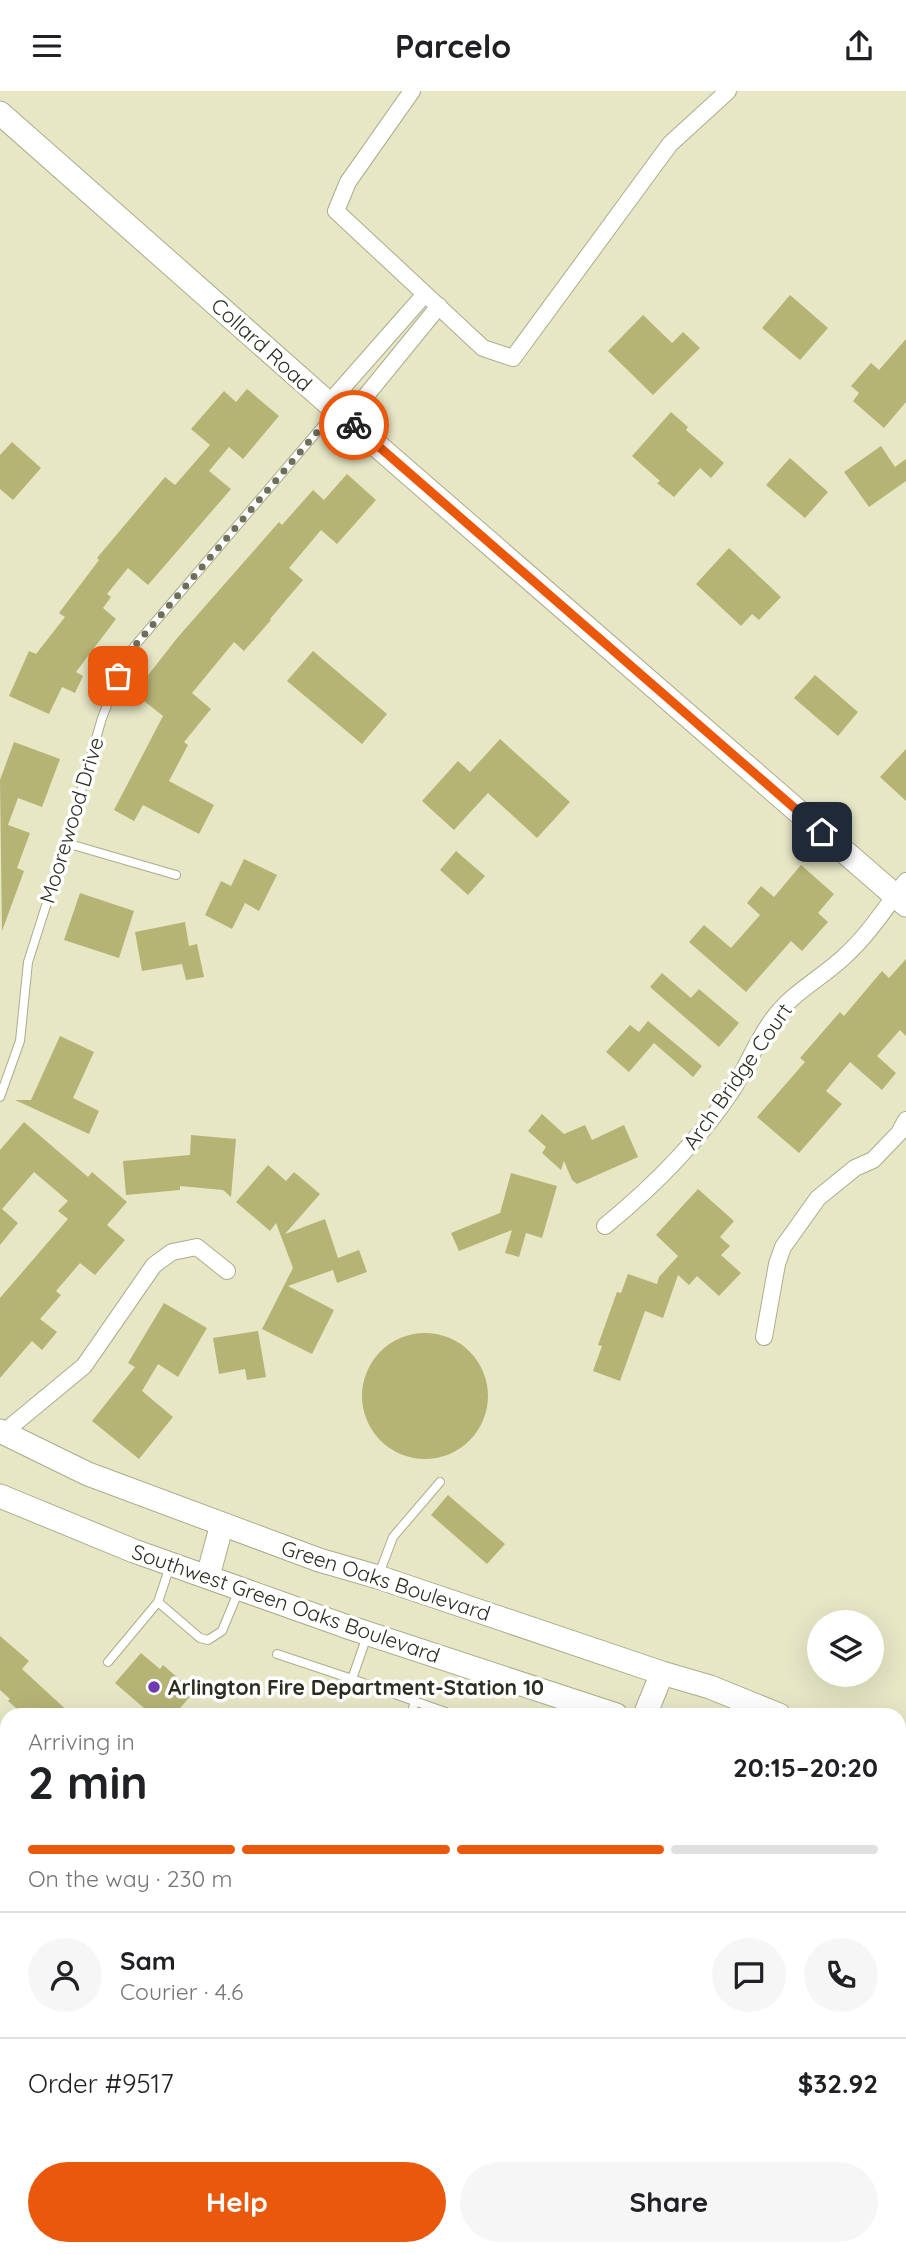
<!DOCTYPE html>
<meta charset="utf-8">
<style>
body{margin:0;font-family:Quicksand,sans-serif;background:#f6f6f6;color:#202124;height:100vh;display:flex;flex-direction:column;font-size:26px;white-space:nowrap}
*{box-sizing:border-box;margin:0}
p{font-size:23px;color:#757577}
.icon{flex:none;width:38px;height:38px;fill:none;stroke:currentColor;stroke-width:2;stroke-linecap:round;stroke-linejoin:round}
.map{position:relative;flex:1;overflow:hidden}
.sheet{position:absolute;left:0px;top:1617px;width:906px;height:548px;display:flex;flex-direction:column;background:#fff;border-radius:21px 21px 0 0;box-shadow:0 7px 28px #0002}
.sheet>*{flex:none}
.controls{position:absolute;left:807px;top:1519px;display:grid;gap:14px}
.controls a{display:grid;place-items:center;width:77px;height:77px;border-radius:50%;background:#fff;box-shadow:0 7px 28px #0002;font-size:35px}
.pin{position:absolute;display:grid;place-items:center;width:60px;height:60px;color:#fff;margin:-30px;border-radius:14px;box-shadow:0 4px 10px #0006}
.courier{position:absolute;display:grid;place-items:center;width:70px;height:70px;margin:-35px;border:5px solid #ea580c;border-radius:50%;background:#fff;color:#222;box-shadow:0 2px 9px #0007}
.overview em{font-style:normal;font-weight:700}
.overview div{display:flex;flex-direction:column-reverse}
.overview{display:flex;align-items:center;justify-content:space-between;height:119px;padding:0 28px}
h1{font-size:46px;font-weight:700;line-height:52px}
.bar{display:grid;grid-template-columns:repeat(4,1fr);gap:10px 7px;align-content:center;height:84px;padding:0 28px}
.bar i{height:9px;border-radius:5px;background:#e0e0e0}
.bar .selected{background:#ea580c}
.bar p{grid-column:span 4}
.line{display:flex;align-items:center;gap:18px;padding:0 28px;border-top:2px solid #e0e0e0}
.line div{flex:1}
.round{display:grid;place-items:center;flex:none;width:74px;height:74px;border-radius:37px;background:#f6f6f6}
.button{display:flex;gap:14px;margin-top:auto;padding:14px 28px}
.button a{flex:1;height:80px;border-radius:42px;background:#ea580c;color:#fff;font-size:28px;font-weight:700;line-height:80px;text-align:center}
.button a+a{background:#f6f6f6;color:#202124}
header{display:flex;justify-content:space-between;align-items:center;height:91px;padding:0 28px;background:#fff;font-size:32px;font-weight:700}
.map>svg:first-child{display:block}
</style>
<header><svg class="icon" aria-label="menu" viewBox="0 0 24 24"><path d="M4 6h16M4 12h16M4 18h16"/></svg>Parcelo<svg class="icon" aria-label="share" viewBox="0 0 24 24"><path d="M12 15V3M7 8l5-5 5 5M5 13v7h14v-7"/></svg></header>
<div class="map">
<svg width="906" height="2164" viewBox="0 0 906 2164">
<rect width="100%" height="100%" fill="#e7e7c6"/>
<g fill="none" stroke-linecap="round" stroke-linejoin="round">
<path stroke="#9a87be" stroke-width="5" d="M900,2122L906,2123
M672,2158L679,2164
M291,2164L304,2158
M767,2164L781,2158"/>
</g>
<path fill="#b5b475" d="M790,204L828,237L800,269L762,237Z
M643,224L672,252L683,241L700,257L653,304L608,260Z
M906,248V311L884,337L853,310L859,302L851,295L871,272L879,279Z
M247,298L279,325L243,368L229,356L209,380L231,398L148,494L128,477L107,503L111,506L103,517L116,528L76,581L83,585L75,602L62,596L49,623L9,605L29,560L36,563L65,526L59,522L99,469L97,467L165,386L175,394L210,354L191,338L224,300L236,311Z
M671,321L688,336L686,339L724,372L711,387L700,377L674,406L657,392L660,390L632,365Z
M12,351L41,377L13,409L0,398V364Z
M881,355L895,376L906,368V390L869,416L844,381Z
M790,367L828,401L805,427L766,394Z
M347,383L376,409L337,453L321,439L289,477L303,489L270,528L271,529L244,560L234,551L192,602L211,618L184,651L188,654L169,690L214,714L199,743L143,714L134,730L114,719L163,625L134,602L178,546L279,431L282,434L313,399L324,409Z
M729,457L781,506L759,529L752,523L741,535L696,493Z
M313,560L387,623L362,653L287,590Z
M815,584L858,621L838,645L794,607Z
M500,648L570,711L537,747L488,702L454,739L422,710L458,670L470,681Z
M14,651L60,668L42,716L18,707L8,734L30,742L17,777L24,780L2,840L0,689Z
M906,658V710L880,686Z
M456,760L485,785L468,804L440,779Z
M244,768L277,784L259,820L245,812L232,838L205,824L221,790L231,795Z
M801,774L834,803L818,822L828,831L802,860L791,850L746,901L689,851L704,834L731,857L760,824L747,812L761,795L774,806Z
M80,802L134,820L119,867L64,849Z
M185,831L189,855L197,853L204,886L186,889L182,873L142,880L135,841Z
M906,868V945L900,939L877,965L896,982L882,999L850,971L826,1000L842,1013L799,1062L757,1026L805,971L800,967L840,921L844,925L882,880L889,887Z
M662,882L691,907L699,898L739,932L719,956L650,896Z
M648,930L702,975L693,986L654,952L629,981L606,961L630,934L639,941Z
M60,945L94,961L73,1007L99,1020L89,1043L15,1009H31Z
M542,1023L564,1043L585,1034L592,1049L624,1034L638,1066L577,1093L572,1089L564,1070L561,1079L542,1062L546,1056L528,1040Z
M24,1031L88,1086L92,1081L127,1111L107,1134L125,1149L95,1184L80,1172L56,1200L61,1204L40,1228L57,1241L42,1259L32,1250L0,1287V1207L68,1128L58,1120L68,1110L34,1081L2,1118L18,1132L0,1154V1059Z
M191,1044L236,1048L231,1106L223,1099L180,1095V1099L126,1104L123,1070L190,1064Z
M268,1074L286,1090L294,1081L320,1103L285,1143L325,1128L338,1167L359,1159L367,1181L337,1192L333,1179L288,1195L334,1219L312,1263L262,1238L293,1177L276,1132L270,1140L236,1111Z
M511,1082L557,1095L542,1147L526,1142L519,1166L505,1162L512,1139L459,1160L451,1142L500,1122Z
M698,1098L734,1130L720,1146L730,1155L721,1164L741,1182L719,1205L697,1185L689,1194L678,1184L663,1227L645,1220L620,1290L593,1280L602,1255L598,1254L617,1201L621,1202L628,1183L657,1193L659,1186L678,1165L656,1144Z
M164,1212L207,1237L178,1286L158,1273L142,1300L173,1326L139,1368L92,1330L135,1276L128,1272Z
M258,1240L266,1286L247,1289L245,1278L219,1283L213,1247Z
M362 1305a63 63 0 1 1 126 0a63 63 0 1 1-126 0Z
M448,1404L505,1453L487,1473L431,1424Z
M0,1545L29,1570L22,1578L72,1624H24L8,1610L10,1608L0,1599Z
M141,1562L160,1578L163,1574L194,1601L174,1624H152L115,1592Z"/>
<g fill="none" stroke-linecap="round" stroke-linejoin="round">
<g stroke="#acac8d" stroke-width="10">
<path id="lane" d="M66,752L176,784
M0,1006L20,950L28,871L66,752L102,627L127,564L334,321
M379,1483L393,1446L440,1391
M158,1511L200,1547L208,1549L222,1540L239,1499
M367,1545L352,1588L454,1624
M277,1563L352,1588
M108,1571L158,1511L170,1475
M411,1624L415,1610"/>
</g>
<g stroke="#acac8d" stroke-width="18">
<path id="street" d="M412,0L348,91L336,120L483,257L513,267L670,53L728,0
M329,312L425,203
M347,328L439,215
M605,1135C654,1095 698,1051 733,998C748,974 758,946 776,924C795,900 823,886 845,865C869,843 886,816 906,790
M764,1246L777,1173L783,1156L818,1107L855,1077L873,1069L899,1042L906,1029
M3,1342L84,1275L154,1174L172,1161L197,1156L227,1180
M0,1661L7,1667
M900,1905L906,1909
M0,1950L7,1956
M0,2119L7,2115
M495,2158L501,2164"/>
</g>
<g stroke="#acac8d" stroke-width="25">
<path id="secondary" d="M0,22L336,319L906,814
M0,1340L88,1383L319,1469L378,1486L662,1582L710,1596L779,1624
M0,1405L134,1460L345,1535L616,1624
M208,1485L222,1433
M645,1624L662,1582
M900,1677L906,1680
M900,1747L906,1751"/>
</g>
<use href="#lane" stroke="#fff" stroke-width="8"/>
<use href="#street" stroke="#fff" stroke-width="16"/>
<use href="#secondary" stroke="#fff" stroke-width="23"/>
</g>
<g fill="none" stroke-linecap="round" stroke-linejoin="round">
<path stroke="#6f6e5b" stroke-width="7" stroke-dasharray="0 12.6" d="M118,585L127,564L336,319L354,334"/>
<path stroke="#ea580c" stroke-width="9" d="M354,334L822,741"/>
</g>
<circle fill="#6f3bb3" stroke="#fff" stroke-width="2.5" cx="154" cy="1596" r="7"/>
<g text-anchor="middle" dominant-baseline="central" stroke-width="7" stroke-linejoin="round" paint-order="stroke">
<g font-size="21" fill="#2e2d21" stroke="#fff">
<text transform="translate(262 253) rotate(42)">Collard Road</text>
<text transform="translate(71 729) rotate(-73)">Moorewood Drive</text>
<text transform="translate(737 985) rotate(-55)">Arch Bridge Court</text>
<text transform="translate(386 1489) rotate(18)">Green Oaks Boulevard</text>
<text transform="translate(286 1512) rotate(19)">Southwest Green Oaks Boulevard</text>
</g>
<g font-size="21" font-weight="bold" fill="#2e2d21" stroke="#fff" text-anchor="start">
<text x="168" y="1596">Arlington Fire Department-Station 10</text>
</g>
</g>
</svg>
<div class="controls">
<a><svg class="icon" aria-label="layers" viewBox="0 0 24 24"><path d="M12 4l9 5-9 5-9-5zM3 14l9 5 9-5"/></svg></a>
</div>
<div class="pin" style="left:118px;top:585px;background:#ea580c"><svg class="icon" aria-label="bag" viewBox="0 0 24 24"><path d="M5 8h14l-1 12H6zM9 8a3 3 0 0 1 6 0"/></svg></div>
<div class="pin" style="left:822px;top:741px;background:#1f2937"><svg class="icon" aria-label="home" viewBox="0 0 24 24"><path d="M3 11l9-7 9 7M6 9v11h12V9"/></svg></div>
<div class="courier" style="left:354px;top:334px"><svg class="icon" aria-label="bike" viewBox="0 0 24 24"><circle cx="6" cy="16" r="4"/><circle cx="18" cy="16" r="4"/><path d="M6 16l4-8h5l3 8M10 8l3 8H6M13 5h3"/></svg></div>
<section class="sheet">
<div class="overview"><div><h1>2 min</h1><p>Arriving in</p></div><em>20:15–20:20</em></div>
<div class="bar"><i class="selected"></i><i class="selected"></i><i class="selected"></i><i></i><p>On the way · 230 m</p></div>
<div class="line" style="height:126px"><a class="round"><svg class="icon" aria-label="person" viewBox="0 0 24 24"><circle cx="12" cy="8" r="4"/><path d="M4 21q1-7 8-7t8 7"/></svg></a><div><b>Sam</b><p>Courier · 4.6</p></div><a class="round"><svg class="icon" aria-label="chat" viewBox="0 0 24 24"><path d="M4 5h16v11H9l-5 4z"/></svg></a><a class="round"><svg class="icon" aria-label="phone" viewBox="0 0 24 24"><path d="M5 4h4l2 5-3 2q2 4 5 5l2-3 5 2v4C11 20 4 13 5 4z"/></svg></a></div>
<div class="line" style="height:91px"><div>Order #9517</div><b>$32.92</b></div>
<div class="button"><a>Help</a><a>Share</a></div>
</section>
</div>
